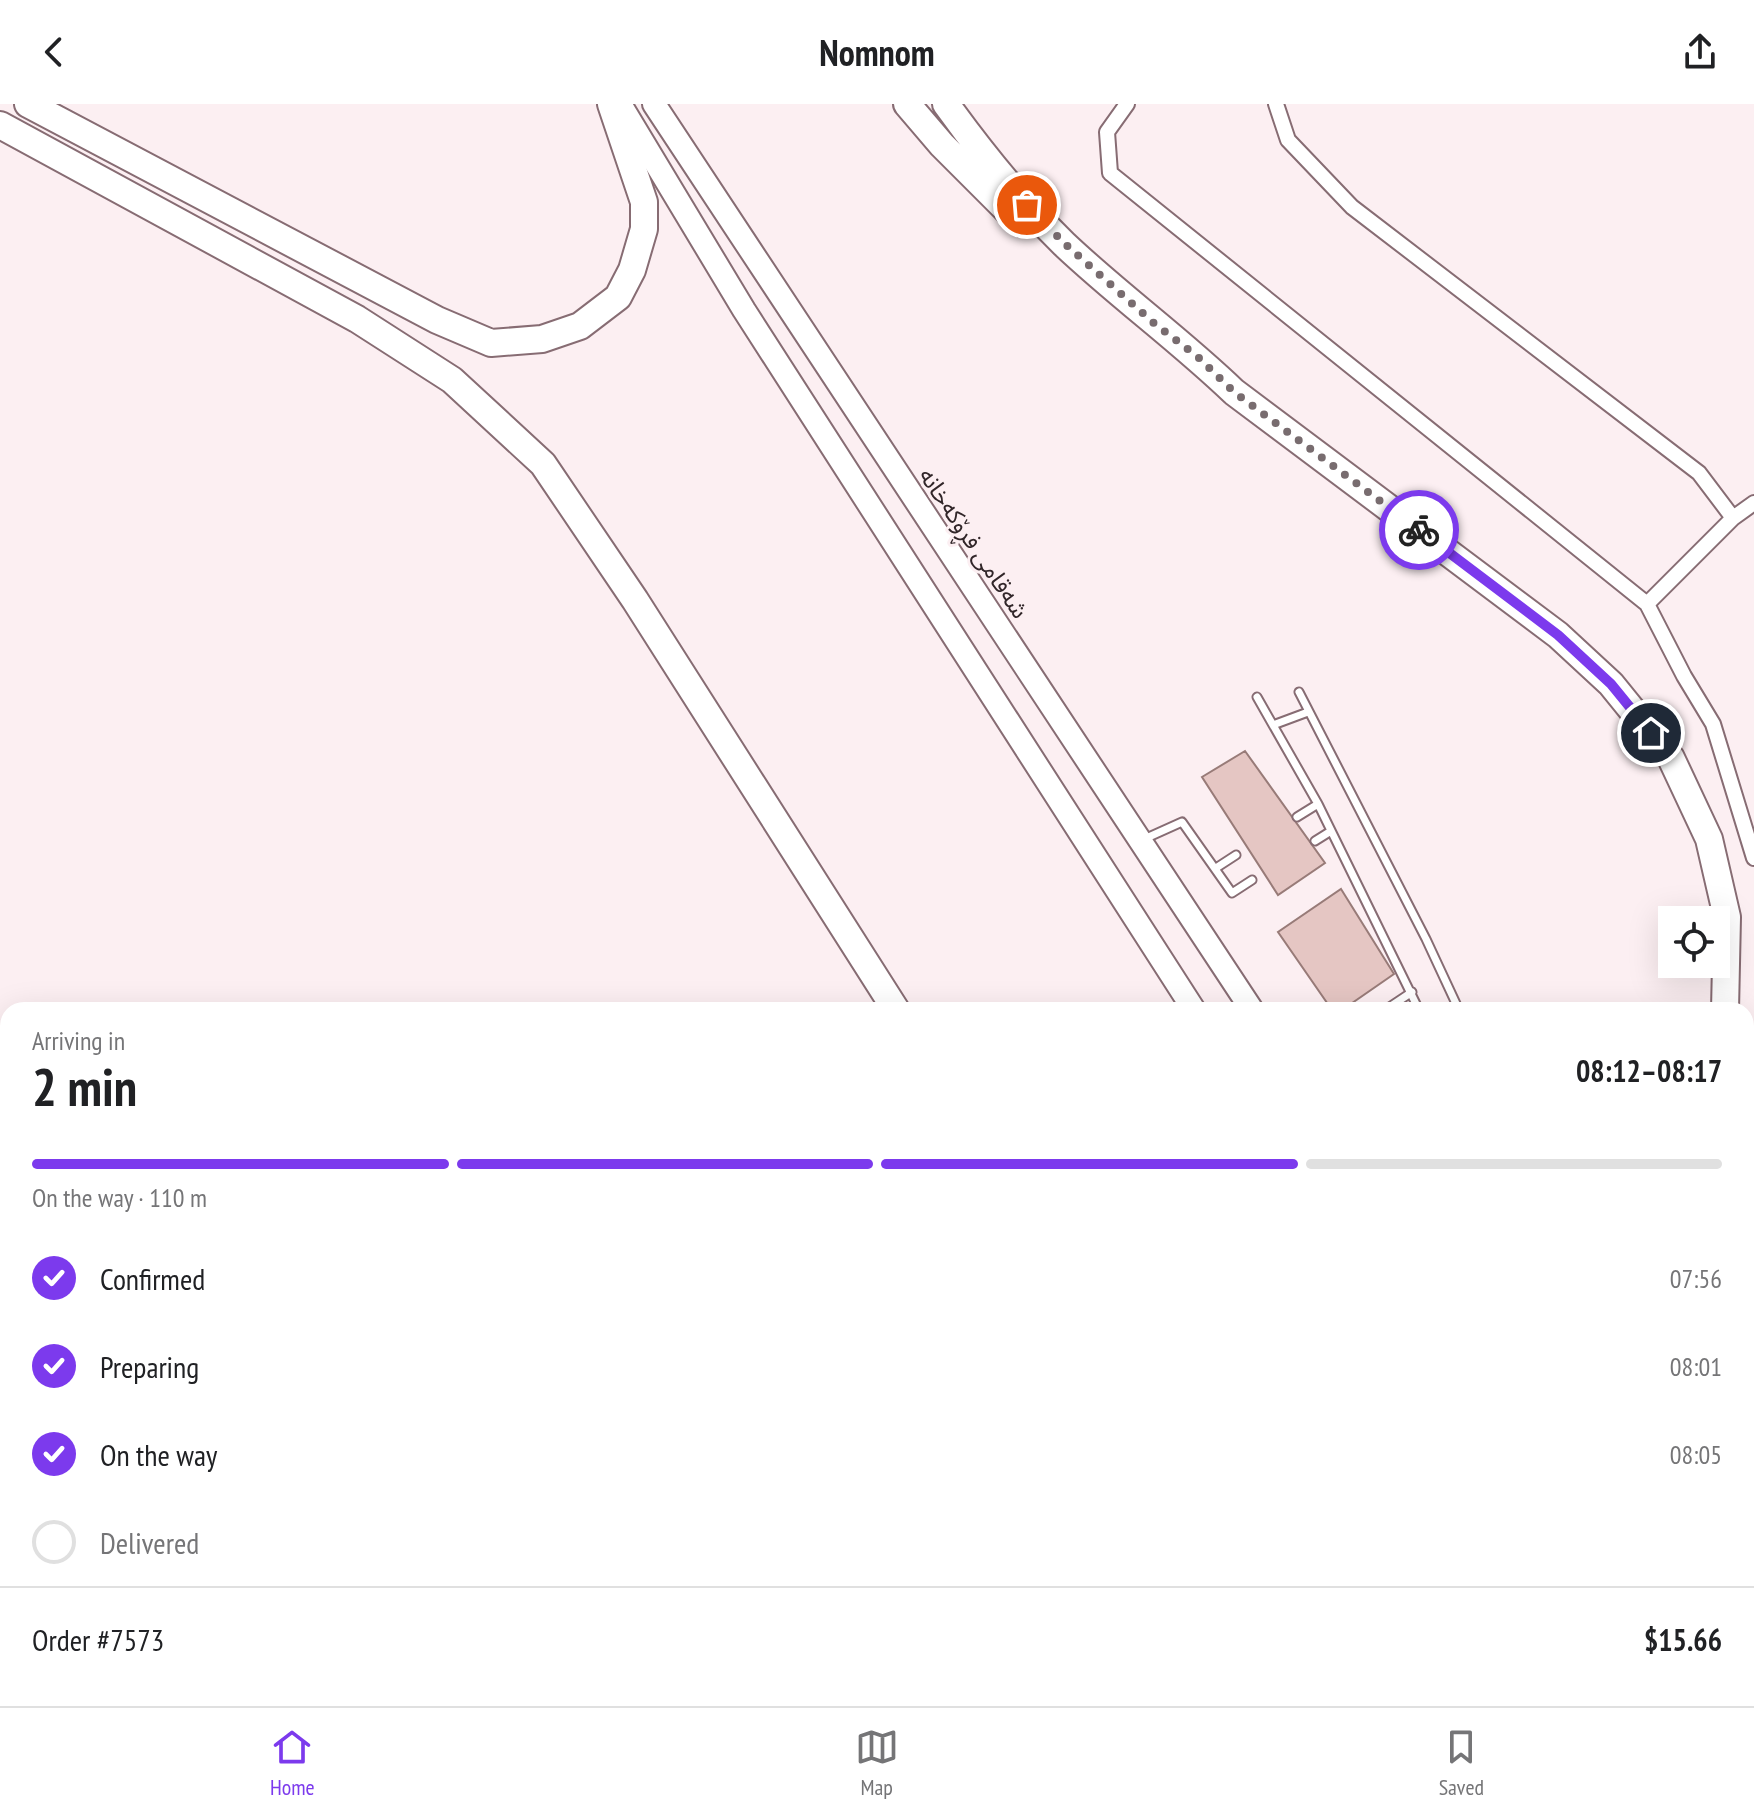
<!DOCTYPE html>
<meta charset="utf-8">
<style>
body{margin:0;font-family:"PT Sans Narrow","Noto Sans Arabic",sans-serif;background:#f2f2f2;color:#202124;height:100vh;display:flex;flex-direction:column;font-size:30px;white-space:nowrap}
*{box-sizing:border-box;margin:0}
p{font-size:26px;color:#757577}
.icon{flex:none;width:44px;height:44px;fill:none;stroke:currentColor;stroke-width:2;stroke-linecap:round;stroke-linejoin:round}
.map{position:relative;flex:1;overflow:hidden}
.drawer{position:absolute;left:0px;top:898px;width:1754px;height:704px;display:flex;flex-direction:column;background:#fff;border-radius:24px 24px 0 0;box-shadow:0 8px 32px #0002}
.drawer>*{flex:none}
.fabs{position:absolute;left:1658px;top:802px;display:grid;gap:16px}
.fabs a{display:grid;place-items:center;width:72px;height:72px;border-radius:0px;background:#fff;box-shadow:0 8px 32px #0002;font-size:40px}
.pin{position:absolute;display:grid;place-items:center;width:68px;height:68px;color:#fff;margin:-34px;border:4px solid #fff;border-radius:50%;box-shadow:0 2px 8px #0007}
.courier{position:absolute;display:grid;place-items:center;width:80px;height:80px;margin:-40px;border:6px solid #7c3aed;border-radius:50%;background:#fff;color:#222;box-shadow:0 2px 10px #0007}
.headline em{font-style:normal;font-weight:700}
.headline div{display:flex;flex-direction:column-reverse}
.headline{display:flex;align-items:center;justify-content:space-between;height:136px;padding:0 32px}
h1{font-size:52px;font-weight:700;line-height:60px}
.bar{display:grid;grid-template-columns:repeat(4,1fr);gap:12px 8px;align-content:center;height:96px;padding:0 32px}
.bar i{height:10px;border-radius:6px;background:#e0e0e0}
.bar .selected{background:#7c3aed}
.bar p{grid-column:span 4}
.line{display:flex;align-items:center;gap:20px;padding:0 32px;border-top:2px solid #e0e0e0}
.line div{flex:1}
ol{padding:0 32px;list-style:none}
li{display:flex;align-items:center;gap:24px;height:88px}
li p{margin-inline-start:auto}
li .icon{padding:8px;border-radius:50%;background:#7c3aed;color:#fff;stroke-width:4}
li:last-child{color:#757577}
li i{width:44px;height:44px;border:4px solid #e0e0e0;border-radius:50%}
header{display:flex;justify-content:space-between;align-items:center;height:104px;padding:0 32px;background:#fff;font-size:36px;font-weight:700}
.tab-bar{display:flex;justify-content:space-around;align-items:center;height:112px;border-top:2px solid #e0e0e0;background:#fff;font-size:22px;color:#757577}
.tab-bar a{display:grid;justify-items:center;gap:4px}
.tab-bar .selected{color:#7c3aed}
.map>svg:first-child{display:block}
</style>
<header><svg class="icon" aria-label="back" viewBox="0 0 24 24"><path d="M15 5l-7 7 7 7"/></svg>Nomnom<svg class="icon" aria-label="share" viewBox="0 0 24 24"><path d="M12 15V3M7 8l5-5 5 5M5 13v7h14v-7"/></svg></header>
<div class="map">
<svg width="1754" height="1602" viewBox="0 0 1754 1602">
<rect width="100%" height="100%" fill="#fceff2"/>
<path fill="#fae2e8" d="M925,1594H1321L1325,1602H909Z"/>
<path fill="#e5c6c3" stroke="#987b78" stroke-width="2" d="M1245,647L1325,759L1278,791L1202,673Z
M1341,785L1394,870L1342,906H1332L1278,828Z"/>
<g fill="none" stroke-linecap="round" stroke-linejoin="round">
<g stroke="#876c73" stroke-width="11">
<path id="lane" d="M1299,588L1426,835L1459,906
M1257,593L1318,700L1419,906
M1273,621L1308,608
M1297,713L1318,700
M1142,736L1182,718L1232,789L1252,776
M1315,737L1331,727
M1216,764L1236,751
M1385,906L1412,888
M1163,1594L1168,1602
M1042,1602L1058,1594
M1425,1602L1427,1594"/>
</g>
<g stroke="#876c73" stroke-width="18">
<path id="street" d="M1127,0L1107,28L1110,69L1647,500L1684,572L1713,620L1754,754
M1276,0L1288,36L1352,103L1699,369L1733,414
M1647,500L1733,414L1754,399
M1746,1087L1754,1072
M1746,1356L1754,1381
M1716,1594L1719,1602"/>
</g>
<g stroke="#876c73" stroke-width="26">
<path id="primary" d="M620,0L744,206L1194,906
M654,0L1252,906
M1591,1594L1595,1602
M1638,1594L1641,1602"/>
</g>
<g stroke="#876c73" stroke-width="30">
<path id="highway" d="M28,0L437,216L491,239L542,235L580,222L618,193L632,166L644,125V98L611,0
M907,0L942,41L1020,119
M946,0C982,50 1020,97 1064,140C1119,192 1180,236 1234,288L1558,531L1611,580L1671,654L1709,735L1727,813L1725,906
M0,21L357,215L452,276L543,360L635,496L896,906"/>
</g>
<path stroke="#8c8184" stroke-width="3" stroke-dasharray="4 6" stroke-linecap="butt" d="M601,1602L626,1594"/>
<use href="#lane" stroke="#fff" stroke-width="7"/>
<use href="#street" stroke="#fff" stroke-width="14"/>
<use href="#primary" stroke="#fff" stroke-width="22"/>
<use href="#highway" stroke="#fff" stroke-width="26"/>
</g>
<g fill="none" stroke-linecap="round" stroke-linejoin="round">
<path stroke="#786c6f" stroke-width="8" stroke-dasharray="0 14.4" d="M1027,101L1064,139L1155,220L1198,253L1234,288L1419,426"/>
<path stroke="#7c3aed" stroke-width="10" d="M1419,426L1558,531L1611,580L1651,629"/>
</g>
<g text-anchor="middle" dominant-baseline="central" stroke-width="6" stroke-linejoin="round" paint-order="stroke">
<g font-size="24" fill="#312629" stroke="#fceff2">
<text transform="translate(974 439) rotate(56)">شەقامی فڕۆکەخانە</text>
</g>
</g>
</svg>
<div class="fabs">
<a><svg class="icon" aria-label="locate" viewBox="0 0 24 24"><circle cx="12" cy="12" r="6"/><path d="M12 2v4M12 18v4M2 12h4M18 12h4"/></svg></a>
</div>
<div class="pin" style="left:1027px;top:101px;background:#ea580c"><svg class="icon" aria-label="bag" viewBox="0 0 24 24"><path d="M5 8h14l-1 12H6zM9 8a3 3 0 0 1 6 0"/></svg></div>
<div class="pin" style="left:1651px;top:629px;background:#1f2937"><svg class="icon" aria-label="home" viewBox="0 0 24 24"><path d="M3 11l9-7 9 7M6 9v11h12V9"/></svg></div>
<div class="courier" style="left:1419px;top:426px"><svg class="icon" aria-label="bike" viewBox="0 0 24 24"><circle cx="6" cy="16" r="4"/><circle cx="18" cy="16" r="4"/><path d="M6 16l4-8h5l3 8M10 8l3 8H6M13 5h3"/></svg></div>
<section class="drawer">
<div class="headline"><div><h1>2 min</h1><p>Arriving in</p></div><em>08:12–08:17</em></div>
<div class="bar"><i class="selected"></i><i class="selected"></i><i class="selected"></i><i></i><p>On the way · 110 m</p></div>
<ol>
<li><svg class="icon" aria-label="check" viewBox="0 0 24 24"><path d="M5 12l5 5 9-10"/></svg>Confirmed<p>07:56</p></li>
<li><svg class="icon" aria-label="check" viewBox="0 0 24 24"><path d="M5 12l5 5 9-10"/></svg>Preparing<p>08:01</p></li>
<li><svg class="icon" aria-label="check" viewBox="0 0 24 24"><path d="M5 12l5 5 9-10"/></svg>On the way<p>08:05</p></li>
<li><i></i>Delivered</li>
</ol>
<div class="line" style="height:104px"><div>Order #7573</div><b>$15.66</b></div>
</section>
</div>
<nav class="tab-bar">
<a class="selected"><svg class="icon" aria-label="home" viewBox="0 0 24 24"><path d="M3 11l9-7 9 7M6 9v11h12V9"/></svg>Home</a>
<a><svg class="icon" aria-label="map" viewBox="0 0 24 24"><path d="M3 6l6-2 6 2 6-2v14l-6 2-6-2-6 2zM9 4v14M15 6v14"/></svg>Map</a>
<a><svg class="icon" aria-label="saved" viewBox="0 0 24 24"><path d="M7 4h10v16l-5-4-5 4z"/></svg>Saved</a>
</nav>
